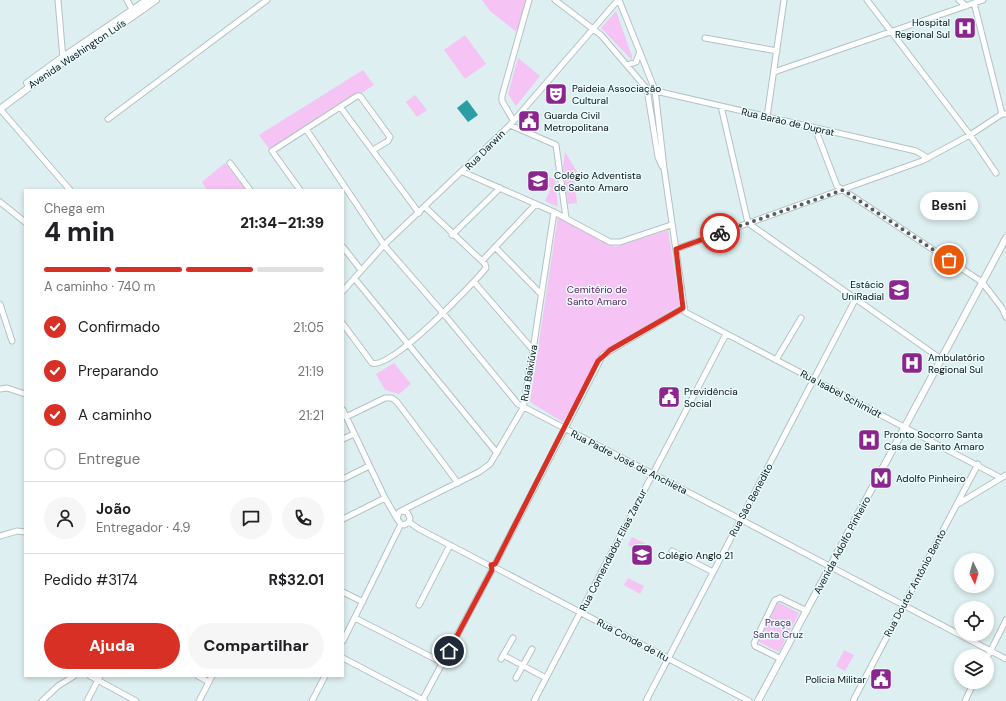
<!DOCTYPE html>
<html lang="pt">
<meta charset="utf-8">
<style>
body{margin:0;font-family:"DM Sans",sans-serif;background:#f6f6f6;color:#202124;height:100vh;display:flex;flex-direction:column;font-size:15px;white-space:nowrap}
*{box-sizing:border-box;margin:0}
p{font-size:13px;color:#757577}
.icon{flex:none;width:22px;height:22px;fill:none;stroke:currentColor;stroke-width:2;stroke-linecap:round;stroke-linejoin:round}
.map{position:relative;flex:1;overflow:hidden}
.details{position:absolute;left:24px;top:189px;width:320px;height:488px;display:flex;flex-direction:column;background:#fff;border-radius:0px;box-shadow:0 2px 6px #0003}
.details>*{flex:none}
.needle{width:26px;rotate:175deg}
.controls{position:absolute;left:954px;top:553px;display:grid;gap:8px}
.controls a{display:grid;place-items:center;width:40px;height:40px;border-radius:50%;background:#fff;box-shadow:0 2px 6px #0003;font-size:20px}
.pin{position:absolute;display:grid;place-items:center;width:34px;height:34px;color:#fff;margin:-17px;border:2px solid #fff;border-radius:50%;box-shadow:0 1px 4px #0007}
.courier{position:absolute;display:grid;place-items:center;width:40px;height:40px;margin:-20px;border:3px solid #d93025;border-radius:50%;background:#fff;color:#222;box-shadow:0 1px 5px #0007}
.bubble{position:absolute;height:28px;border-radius:14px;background:#fff;box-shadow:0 2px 6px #0003;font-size:13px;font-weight:800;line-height:28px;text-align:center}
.summary em{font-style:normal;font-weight:800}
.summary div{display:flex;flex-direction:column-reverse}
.summary{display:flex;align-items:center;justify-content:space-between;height:68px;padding:0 20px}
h1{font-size:26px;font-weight:800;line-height:30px}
.bar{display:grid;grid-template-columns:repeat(4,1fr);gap:6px 4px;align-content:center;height:48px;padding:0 20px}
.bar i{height:5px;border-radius:3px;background:#e0e0e0}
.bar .on{background:#d93025}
.bar p{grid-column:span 4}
.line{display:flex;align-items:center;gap:10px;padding:0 20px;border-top:1px solid #e0e0e0}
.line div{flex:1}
.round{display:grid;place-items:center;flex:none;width:42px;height:42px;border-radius:21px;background:#f6f6f6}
ol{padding:0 20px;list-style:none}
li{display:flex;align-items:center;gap:12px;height:44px}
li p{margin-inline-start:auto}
li .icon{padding:4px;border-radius:50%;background:#d93025;color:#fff;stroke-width:4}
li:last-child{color:#757577}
li i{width:22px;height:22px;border:2px solid #e0e0e0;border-radius:50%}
.button{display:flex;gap:8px;margin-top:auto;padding:8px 20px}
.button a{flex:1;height:46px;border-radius:24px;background:#d93025;color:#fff;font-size:16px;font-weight:800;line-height:46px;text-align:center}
.button a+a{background:#f6f6f6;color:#202124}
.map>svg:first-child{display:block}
</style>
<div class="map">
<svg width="1006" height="701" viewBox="0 0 1006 701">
<rect width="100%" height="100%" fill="#ddeff0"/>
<path fill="#f5c3f4" d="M482,0H526L518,33L490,11Z
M616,11L632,56V60L601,28Z
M465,35L486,64L465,79L444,50Z
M518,58L540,76L516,106L508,94Z
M363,70L374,85L271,151L259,135Z
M415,95L427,110L417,117L406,102Z
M565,152L582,180H574L577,203L568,204L563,167Z
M225,163L246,190H207L202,182Z
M549,177L555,179L558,207L545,201L551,188L546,185Z
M558,216L615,247L668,230L680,305L602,352L584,387L563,422L530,402Z
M394,363L411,384L399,394L385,390L376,374Z
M632,537L650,546L646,554L628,545Z
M628,578L644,586L640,594L624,585Z
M778,602L799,613L779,652L757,641Z
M844,650L854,655L845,671L836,666Z"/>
<path fill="#299ea5" d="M467,100L478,115L468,122L457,108Z"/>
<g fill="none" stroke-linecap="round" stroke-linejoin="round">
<g stroke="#b2c3c4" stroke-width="7">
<path id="minor" d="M58,0L63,59
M127,0L134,13
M555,0L601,35L647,89L658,157L662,166
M619,0L655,90L664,168L685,312L1001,478
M867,0L970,135L996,173
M959,0L966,6
M974,3L1002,114
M705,38L777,51
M627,65L636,62L640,52
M774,72L983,0
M647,89L916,151L928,158
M721,106L748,223L941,359
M341,108L419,213
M0,109L70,190
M767,117L784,0
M108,119L267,0
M513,120L502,101V96L529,0
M510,125L556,145L566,218
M815,128L837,186L982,282L1002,308L1006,317
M306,129L384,245L443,313L518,404L736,517L1006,659
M230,163L250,190
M463,172L554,212L610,242H620L671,225
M300,190L272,151L357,96H360L390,137L388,141L373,150
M0,202L25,222
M452,235L500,188
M343,247L361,270
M496,248L541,294
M676,249L922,161L970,135L1002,114H1006
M482,261L536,204
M355,279L497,453
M474,282L533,350
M343,291L384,245L510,125L618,0
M0,304L12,341
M343,324L372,363C390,371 473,284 486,268L485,264L425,207
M776,360L801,318
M0,389L7,388L25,394
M343,410L385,498L396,517
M346,417L385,398H392L397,402L458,483
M343,439L354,434
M343,479L369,466
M958,504L1006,475
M402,511L407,512L410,518L409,522L404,525L401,524L397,519L399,512L479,472L490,464L523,408L533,350L554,212
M343,519L385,498
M409,522L419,529L490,566
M0,536L17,531L25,532
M672,551L713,572
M495,564L603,355L683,308
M496,568L749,701
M343,592L363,602
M419,605L450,545
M355,618L443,663
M343,641L401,524
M503,655L546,678
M343,658L425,701
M987,658L1006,620
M501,659L513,638
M781,659L755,646L754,643L775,600L780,598L807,611
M90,676L136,701
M198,676L209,682
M516,678L532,649
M42,701L58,686L74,676
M87,701L100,676
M199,701L212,676
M312,701L325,676
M422,701L492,570
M534,701L726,334
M646,701L856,298
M853,701L978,464
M965,701L974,682"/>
</g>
<g stroke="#b2c3c4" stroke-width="8">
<path id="major" d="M27,83L63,57L147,0
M0,109L70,57L109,33L156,0
M758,701L1006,238"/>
</g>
<use href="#minor" stroke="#fff" stroke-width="5"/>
<use href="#major" stroke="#fff" stroke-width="6"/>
</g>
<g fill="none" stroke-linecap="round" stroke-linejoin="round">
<path stroke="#555f60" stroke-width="4" stroke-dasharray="0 7.2" d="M720,233L843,190L949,260"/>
<path stroke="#d93025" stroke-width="5" d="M449,651L492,570L491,565L495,564L598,361L610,350L683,308L676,249L720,233"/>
</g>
<defs>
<g id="hospital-square" transform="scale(1.15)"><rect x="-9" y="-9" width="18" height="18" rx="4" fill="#8a268d" stroke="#eafcfd"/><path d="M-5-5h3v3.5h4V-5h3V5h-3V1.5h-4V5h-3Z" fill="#fff"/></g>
<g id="theatre-square" transform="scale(1.15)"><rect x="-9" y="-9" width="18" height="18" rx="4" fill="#8a268d" stroke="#eafcfd"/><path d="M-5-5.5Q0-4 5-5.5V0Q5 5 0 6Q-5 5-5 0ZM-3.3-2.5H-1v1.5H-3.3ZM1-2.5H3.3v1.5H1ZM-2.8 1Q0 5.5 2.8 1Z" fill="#fff"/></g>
<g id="civic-square" transform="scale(1.15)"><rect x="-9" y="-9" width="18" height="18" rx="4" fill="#8a268d" stroke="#eafcfd"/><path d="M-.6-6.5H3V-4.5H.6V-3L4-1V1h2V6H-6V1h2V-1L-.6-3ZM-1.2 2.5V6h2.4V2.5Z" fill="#fff"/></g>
<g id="school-square" transform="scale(1.15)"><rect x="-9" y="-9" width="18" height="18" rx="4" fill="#8a268d" stroke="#eafcfd"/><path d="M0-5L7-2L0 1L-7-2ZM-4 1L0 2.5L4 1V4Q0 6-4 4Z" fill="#fff"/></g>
<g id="university-square" transform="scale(1.15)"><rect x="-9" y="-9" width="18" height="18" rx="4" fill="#8a268d" stroke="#eafcfd"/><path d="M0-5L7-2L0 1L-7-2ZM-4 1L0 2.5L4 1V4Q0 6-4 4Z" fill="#fff"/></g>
<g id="metro-square" transform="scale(1.15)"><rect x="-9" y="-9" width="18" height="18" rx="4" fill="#8a268d" stroke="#eafcfd"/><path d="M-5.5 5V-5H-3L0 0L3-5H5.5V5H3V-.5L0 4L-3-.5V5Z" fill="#fff"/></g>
</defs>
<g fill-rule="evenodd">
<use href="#hospital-square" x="965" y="28"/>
<use href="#theatre-square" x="556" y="94"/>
<use href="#civic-square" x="529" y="121"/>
<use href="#school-square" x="538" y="181"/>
<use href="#university-square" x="899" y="290"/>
<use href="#hospital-square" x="912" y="363"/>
<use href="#civic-square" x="669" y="397"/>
<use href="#hospital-square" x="869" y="440"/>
<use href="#metro-square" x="881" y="478"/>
<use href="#school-square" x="642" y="555"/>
<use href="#civic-square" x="881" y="679"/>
</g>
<g text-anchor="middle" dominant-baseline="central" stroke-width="3" stroke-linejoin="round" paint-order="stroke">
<g font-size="10" fill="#0c1213" stroke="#eafcfd" text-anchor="start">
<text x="950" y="22" text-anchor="end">Hospital<tspan x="950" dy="12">Regional Sul</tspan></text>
<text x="572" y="88">Paideia Associação<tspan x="572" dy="12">Cultural</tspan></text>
<text x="544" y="115">Guarda Civil<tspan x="544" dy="12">Metropolitana</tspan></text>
<text x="554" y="175">Colégio Adventista<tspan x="554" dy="12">de Santo Amaro</tspan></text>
<text x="884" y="284" text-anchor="end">Estácio<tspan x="884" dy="12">UniRadial</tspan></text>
<text x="928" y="357">Ambulatório<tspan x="928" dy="12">Regional Sul</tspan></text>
<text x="684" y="391">Previdência<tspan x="684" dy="12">Social</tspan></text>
<text x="884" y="434">Pronto Socorro Santa<tspan x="884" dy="12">Casa de Santo Amaro</tspan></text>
<text x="896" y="478">Adolfo Pinheiro</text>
<text x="658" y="555">Colégio Anglo 21</text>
<text x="866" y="679" text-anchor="end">Polícia Militar</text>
</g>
<g font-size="10" fill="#0c1213" stroke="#eafcfd">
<text transform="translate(77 54) rotate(-34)">Avenida Washington Luís</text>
<text transform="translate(788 122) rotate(13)">Rua Barão de Duprat</text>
<text transform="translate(485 150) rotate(-45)">Rua Darwin</text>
<text transform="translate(529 373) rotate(-80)">Rua Baixiúva</text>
<text transform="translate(841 394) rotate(28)">Rua Isabel Schimidt</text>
<text transform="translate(629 462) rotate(27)">Rua Padre José de Anchieta</text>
<text transform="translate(751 500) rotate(-62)">Rua São Benedito</text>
<text transform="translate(842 545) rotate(-62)">Avenida Adolfo Pinheiro</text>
<text transform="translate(613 550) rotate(-63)">Rua Comendador Elias Zarzur</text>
<text transform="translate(915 583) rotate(-62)">Rua Doutor Antônio Bento</text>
<text transform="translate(633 640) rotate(28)">Rua Conde de Itu</text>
</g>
<g font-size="10" fill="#5f1d61" stroke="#eafcfd">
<text x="597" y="289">Cemitério de<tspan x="597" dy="12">Santo Amaro</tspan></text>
<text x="778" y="622">Praça<tspan x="778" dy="12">Santa Cruz</tspan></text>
</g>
</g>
</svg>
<div class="controls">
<a><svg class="needle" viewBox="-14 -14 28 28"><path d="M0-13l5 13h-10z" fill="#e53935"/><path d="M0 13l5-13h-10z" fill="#757577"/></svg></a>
<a><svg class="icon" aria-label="locate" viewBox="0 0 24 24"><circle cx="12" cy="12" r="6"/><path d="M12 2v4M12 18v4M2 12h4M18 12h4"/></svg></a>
<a><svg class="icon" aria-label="layers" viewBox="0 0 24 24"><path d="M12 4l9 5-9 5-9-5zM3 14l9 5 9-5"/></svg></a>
</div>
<div class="pin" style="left:949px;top:260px;background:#ea580c"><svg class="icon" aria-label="bag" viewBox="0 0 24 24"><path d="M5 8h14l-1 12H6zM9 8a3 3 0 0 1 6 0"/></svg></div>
<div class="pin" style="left:449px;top:651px;background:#1f2937"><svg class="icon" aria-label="home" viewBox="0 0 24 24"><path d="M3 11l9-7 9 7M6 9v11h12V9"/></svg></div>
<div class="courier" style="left:720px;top:233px"><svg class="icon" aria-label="bike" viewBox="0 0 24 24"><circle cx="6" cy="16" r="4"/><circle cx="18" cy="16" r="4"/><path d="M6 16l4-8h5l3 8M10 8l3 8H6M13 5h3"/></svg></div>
<div class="bubble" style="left:920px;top:192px;width:58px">Besni</div>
<section class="details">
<div class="summary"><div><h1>4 min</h1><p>Chega em</p></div><em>21:34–21:39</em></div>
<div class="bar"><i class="on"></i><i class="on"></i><i class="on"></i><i></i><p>A caminho · 740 m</p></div>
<ol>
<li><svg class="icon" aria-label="check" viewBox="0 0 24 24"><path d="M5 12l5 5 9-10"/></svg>Confirmado<p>21:05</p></li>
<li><svg class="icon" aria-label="check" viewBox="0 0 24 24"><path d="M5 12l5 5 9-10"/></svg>Preparando<p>21:19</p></li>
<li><svg class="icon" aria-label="check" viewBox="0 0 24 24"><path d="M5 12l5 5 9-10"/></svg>A caminho<p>21:21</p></li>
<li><i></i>Entregue</li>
</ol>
<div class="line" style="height:72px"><a class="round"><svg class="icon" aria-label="person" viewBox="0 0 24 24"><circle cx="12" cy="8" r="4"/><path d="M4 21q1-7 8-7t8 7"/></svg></a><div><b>João</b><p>Entregador · 4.9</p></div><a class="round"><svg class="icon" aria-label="chat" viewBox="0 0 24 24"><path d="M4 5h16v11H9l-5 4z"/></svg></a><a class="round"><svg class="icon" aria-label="phone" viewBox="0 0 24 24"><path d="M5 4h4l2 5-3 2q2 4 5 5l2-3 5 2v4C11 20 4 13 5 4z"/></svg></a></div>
<div class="line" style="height:52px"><div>Pedido #3174</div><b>R$32.01</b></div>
<div class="button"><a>Ajuda</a><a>Compartilhar</a></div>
</section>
</div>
